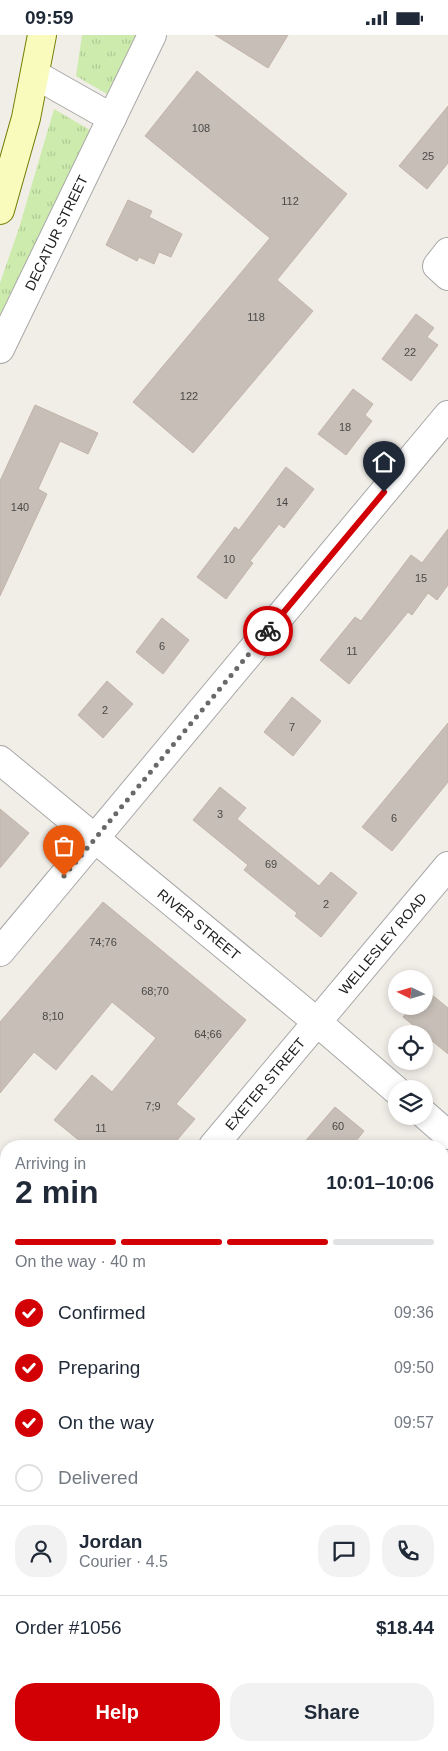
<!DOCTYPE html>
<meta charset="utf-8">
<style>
body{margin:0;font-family:Arial,sans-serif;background:#f2f2f3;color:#1f2937;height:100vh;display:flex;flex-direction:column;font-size:19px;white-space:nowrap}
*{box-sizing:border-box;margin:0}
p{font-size:16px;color:#747a83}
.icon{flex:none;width:28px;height:28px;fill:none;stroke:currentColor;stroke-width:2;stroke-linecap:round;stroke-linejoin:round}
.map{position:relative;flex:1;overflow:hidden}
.side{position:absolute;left:0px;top:1105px;width:449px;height:611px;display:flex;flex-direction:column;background:#fff;border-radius:20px 20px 0 0;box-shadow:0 2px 8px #0003}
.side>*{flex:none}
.needle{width:32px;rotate:275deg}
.fabs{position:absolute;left:388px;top:935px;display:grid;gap:10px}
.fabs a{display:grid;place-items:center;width:45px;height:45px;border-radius:50%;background:#fff;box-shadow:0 2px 8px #0003;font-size:25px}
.pin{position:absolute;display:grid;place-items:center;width:42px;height:42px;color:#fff;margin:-51px -21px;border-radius:50% 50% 50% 0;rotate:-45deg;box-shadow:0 0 5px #0007}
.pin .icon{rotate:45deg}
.courier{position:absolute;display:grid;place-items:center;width:50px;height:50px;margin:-25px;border:4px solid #d20005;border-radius:50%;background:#fff;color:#222;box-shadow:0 1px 6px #0007}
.summary em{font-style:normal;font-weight:800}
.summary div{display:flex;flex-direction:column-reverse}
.summary{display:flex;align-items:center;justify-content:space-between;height:85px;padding:0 15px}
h1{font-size:32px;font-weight:800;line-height:38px}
.bar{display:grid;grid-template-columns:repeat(4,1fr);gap:8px 5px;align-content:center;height:60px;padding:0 15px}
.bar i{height:6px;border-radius:4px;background:#e0e1e3}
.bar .active{background:#d20005}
.bar p{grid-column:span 4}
.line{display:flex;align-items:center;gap:12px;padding:0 15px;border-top:1px solid #e0e1e3}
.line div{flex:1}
.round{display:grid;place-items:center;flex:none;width:52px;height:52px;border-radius:20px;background:#f2f2f3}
ol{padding:0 15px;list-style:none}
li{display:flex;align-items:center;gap:15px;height:55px}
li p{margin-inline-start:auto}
li .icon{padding:5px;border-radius:50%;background:#d20005;color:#fff;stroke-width:4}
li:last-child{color:#747a83}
li i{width:28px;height:28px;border:2px solid #e0e1e3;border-radius:50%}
.action{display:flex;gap:10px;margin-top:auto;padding:10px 15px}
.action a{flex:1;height:58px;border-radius:20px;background:#d20005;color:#fff;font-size:20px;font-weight:800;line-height:58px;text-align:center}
.action a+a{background:#f2f2f3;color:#1f2937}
.status{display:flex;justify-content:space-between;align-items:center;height:35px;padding:0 25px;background:#fff;direction:ltr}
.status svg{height:14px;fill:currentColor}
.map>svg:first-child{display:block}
</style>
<div class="status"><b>09:59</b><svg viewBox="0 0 49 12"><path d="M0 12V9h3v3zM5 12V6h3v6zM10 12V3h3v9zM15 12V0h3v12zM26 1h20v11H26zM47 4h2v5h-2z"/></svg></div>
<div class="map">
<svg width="448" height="1716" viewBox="0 0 448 1716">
<defs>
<pattern id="grass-tufts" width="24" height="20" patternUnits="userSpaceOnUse" patternTransform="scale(1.25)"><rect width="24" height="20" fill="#cdebad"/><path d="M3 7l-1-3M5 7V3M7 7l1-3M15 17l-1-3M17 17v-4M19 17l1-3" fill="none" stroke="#b0c995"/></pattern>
</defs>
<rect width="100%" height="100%" fill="#f1eee8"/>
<path fill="url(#grass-tufts)" d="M82,0H136L107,59L76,41Z
M54,74L90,95L0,284V248L19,193Z"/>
<path fill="#c6beb7" stroke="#c3b4a9" d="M215,0H288L268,33Z
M197,36L347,159L277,245L313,276L193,418L133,367L270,203L145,101Z
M448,71V128L427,154L399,131Z
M128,165L152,176L149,182L182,199L171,222L159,217L154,229L139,222L137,226L106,210Z
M416,279L434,293L427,302L438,310L411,346L382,324Z
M353,354L373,369L365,380L372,386L346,420L318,399Z
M35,370L98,398L88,419L60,406L38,454L47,459L0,561V446Z
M286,432L314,454L284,493L279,489L250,526L253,528L226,564L197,542L235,492L239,495Z
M448,494V550L437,565L428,558L412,580L408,577L349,649L320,625L355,582L361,586L411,520L422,528Z
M162,583L189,605L163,639L136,617Z
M107,646L133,669L103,703L78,680Z
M292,662L321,686L293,721L264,697Z
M448,688V747L392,816L362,792Z
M220,752L246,773L237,784L319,851L331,837L357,858L321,902L295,881L297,878L244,835L248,830L193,785Z
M0,774L29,798L0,833Z
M103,867L246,985L176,1069L195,1084L172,1111H86L54,1085L92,1040L112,1057L156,1003L112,967L56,1035L34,1017L0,1058V987Z
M426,955L448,973V1019L403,982L412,971H424V958Z
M335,1072L364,1096L352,1111H301Z"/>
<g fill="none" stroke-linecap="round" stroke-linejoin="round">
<g stroke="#a8a8a8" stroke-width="30">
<g id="minor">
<path d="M36,40L112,83"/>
<path d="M448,217L437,231L448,241"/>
<path id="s1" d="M0,314L152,0"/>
<path d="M0,917L448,380"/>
<path id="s2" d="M213,1111L448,831"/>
<path d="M442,1285L448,1279"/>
<path d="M0,1366L6,1359"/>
<path d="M0,1710L7,1716"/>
<path d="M84,1716L89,1710"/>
</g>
</g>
<g stroke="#a8a8a8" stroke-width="30">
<g id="tertiary">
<path id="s3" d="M0,725L317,987L396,1055"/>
<path d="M424,1079L448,1100"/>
</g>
</g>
<g stroke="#727d03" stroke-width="30">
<path id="secondary" d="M0,175L26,83L42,0"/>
</g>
<use href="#minor" stroke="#fff" stroke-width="28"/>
<use href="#tertiary" stroke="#fff" stroke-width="28"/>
<use href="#secondary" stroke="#f9fbbc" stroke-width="28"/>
</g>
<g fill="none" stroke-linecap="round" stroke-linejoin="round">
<path stroke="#6a6967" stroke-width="5" stroke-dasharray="0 9" d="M64,841L268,596"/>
<path stroke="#d20005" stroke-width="6" d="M268,596L384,457"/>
</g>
<g text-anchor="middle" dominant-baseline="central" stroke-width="4" stroke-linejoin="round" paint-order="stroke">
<g font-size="11" fill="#4a4846">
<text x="201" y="93">108</text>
<text x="428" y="121">25</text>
<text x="290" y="166">112</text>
<text x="256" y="282">118</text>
<text x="410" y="317">22</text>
<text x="189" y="361">122</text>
<text x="345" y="392">18</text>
<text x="282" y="467">14</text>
<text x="20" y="472">140</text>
<text x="229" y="524">10</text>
<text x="421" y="543">15</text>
<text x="162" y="611">6</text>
<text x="352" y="616">11</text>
<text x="105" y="675">2</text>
<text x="292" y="692">7</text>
<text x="220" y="779">3</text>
<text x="394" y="783">6</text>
<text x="271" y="829">69</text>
<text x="326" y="869">2</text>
<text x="103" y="907">74;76</text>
<text x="155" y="956">68;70</text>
<text x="53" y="981">8;10</text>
<text x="208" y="999">64;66</text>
<text x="153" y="1071">7;9</text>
<text x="338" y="1091">60</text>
<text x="101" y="1093">11</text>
</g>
<g font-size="14" fill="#212121" stroke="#fff">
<text stroke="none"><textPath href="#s1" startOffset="129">DECATUR STREET</textPath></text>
<text stroke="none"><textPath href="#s3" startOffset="258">RIVER STREET</textPath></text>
<text stroke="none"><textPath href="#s2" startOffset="264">WELLESLEY ROAD</textPath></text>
<text stroke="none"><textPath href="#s2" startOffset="81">EXETER STREET</textPath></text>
</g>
</g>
</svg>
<div class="fabs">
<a><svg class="needle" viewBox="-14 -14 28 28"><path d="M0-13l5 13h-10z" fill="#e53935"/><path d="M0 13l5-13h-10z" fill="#747a83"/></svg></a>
<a><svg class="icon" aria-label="locate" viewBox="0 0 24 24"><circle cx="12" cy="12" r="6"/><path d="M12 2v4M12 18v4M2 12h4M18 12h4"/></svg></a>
<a><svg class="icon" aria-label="layers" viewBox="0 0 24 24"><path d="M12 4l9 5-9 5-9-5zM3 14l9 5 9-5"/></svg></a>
</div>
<div class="pin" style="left:64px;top:841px;background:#ea580c"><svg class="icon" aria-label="bag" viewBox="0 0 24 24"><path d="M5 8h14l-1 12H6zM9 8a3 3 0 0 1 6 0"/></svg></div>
<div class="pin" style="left:384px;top:457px;background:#1f2937"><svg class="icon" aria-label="home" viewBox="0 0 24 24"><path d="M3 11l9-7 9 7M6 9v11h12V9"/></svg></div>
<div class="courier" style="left:268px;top:596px"><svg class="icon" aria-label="bike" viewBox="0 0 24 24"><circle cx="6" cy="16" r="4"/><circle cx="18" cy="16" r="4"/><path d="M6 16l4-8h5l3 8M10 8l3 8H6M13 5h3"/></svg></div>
<section class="side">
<div class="summary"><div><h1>2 min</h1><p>Arriving in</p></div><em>10:01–10:06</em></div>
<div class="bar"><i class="active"></i><i class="active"></i><i class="active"></i><i></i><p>On the way · 40 m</p></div>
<ol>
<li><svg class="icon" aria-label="check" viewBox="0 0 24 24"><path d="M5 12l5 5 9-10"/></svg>Confirmed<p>09:36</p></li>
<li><svg class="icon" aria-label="check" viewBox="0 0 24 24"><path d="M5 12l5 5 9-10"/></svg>Preparing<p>09:50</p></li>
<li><svg class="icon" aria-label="check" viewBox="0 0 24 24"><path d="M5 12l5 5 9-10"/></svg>On the way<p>09:57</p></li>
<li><i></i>Delivered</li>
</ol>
<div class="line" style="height:90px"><a class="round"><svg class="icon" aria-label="person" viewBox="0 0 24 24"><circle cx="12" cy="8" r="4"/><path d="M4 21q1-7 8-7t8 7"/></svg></a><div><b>Jordan</b><p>Courier · 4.5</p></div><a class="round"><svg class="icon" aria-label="chat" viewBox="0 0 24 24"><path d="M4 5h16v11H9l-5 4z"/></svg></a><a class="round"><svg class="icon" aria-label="phone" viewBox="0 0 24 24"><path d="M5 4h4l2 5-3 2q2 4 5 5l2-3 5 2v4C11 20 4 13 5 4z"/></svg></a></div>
<div class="line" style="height:65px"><div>Order #1056</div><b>$18.44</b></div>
<div class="action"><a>Help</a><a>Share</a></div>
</section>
</div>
